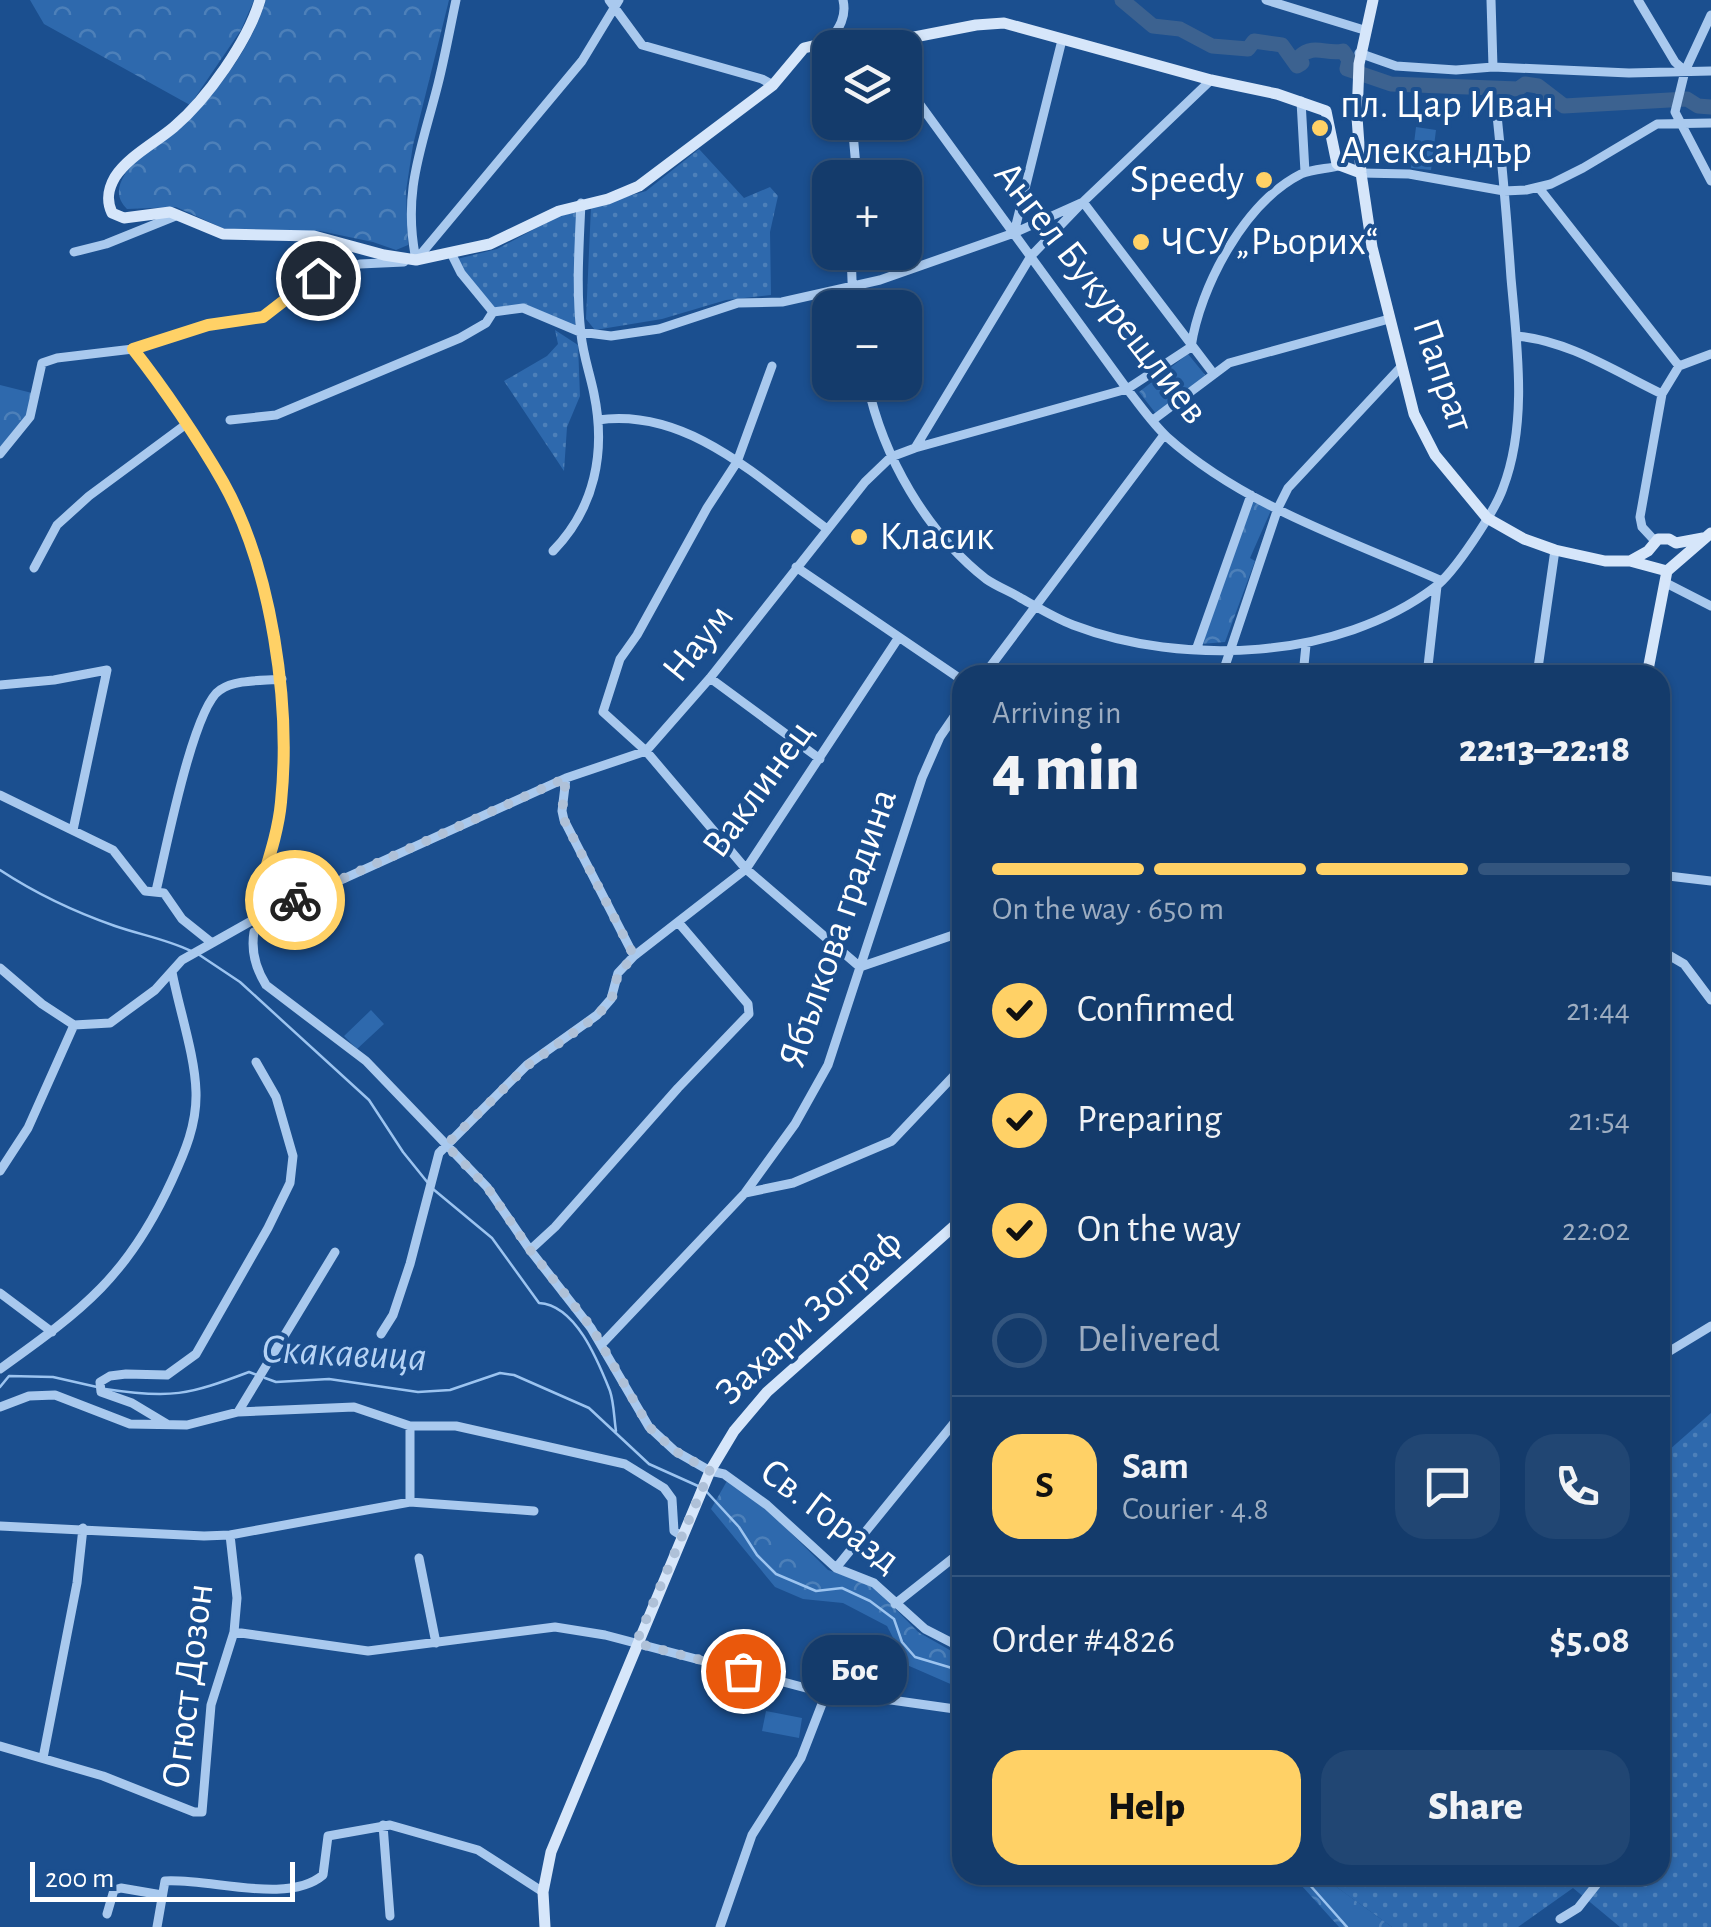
<!DOCTYPE html>
<meta charset="utf-8">
<style>
body{margin:0;font-family:"Alegreya Sans",sans-serif;background:#214673;color:#f1f3f6;height:100vh;display:flex;flex-direction:column;font-size:38px;white-space:nowrap}
*{box-sizing:border-box;margin:0}
p{font-size:32px;color:#9dadc1}
.icon{flex:none;width:55px;height:55px;fill:none;stroke:currentColor;stroke-width:2;stroke-linecap:round;stroke-linejoin:round}
.map{position:relative;flex:1;overflow:hidden}
.panel{position:absolute;left:952px;top:665px;width:718px;height:1220px;display:flex;flex-direction:column;background:#143b6b;border-radius:30px;box-shadow:0 2px 8px #0004,0 0 0 2px #33557e}
.panel>*{flex:none}
.buttons{position:absolute;left:812px;top:30px;display:grid;gap:20px}
.buttons a{display:grid;place-items:center;width:110px;height:110px;border-radius:20px;background:#143b6b;box-shadow:0 2px 8px #0004,0 0 0 2px #33557e;font-size:50px}
.scale{position:absolute;left:30px;bottom:25px;width:265px;box-sizing:border-box;padding-left:10px;border:5px solid #fff;border-top:0;font-size:28px;line-height:35px;white-space:nowrap;color:#fff;-webkit-text-stroke:8px #1b4f8f;paint-order:stroke}
.pin{position:absolute;display:grid;place-items:center;width:85px;height:85px;color:#fff;margin:-42px;border:5px solid #fff;border-radius:50%;box-shadow:0 2px 10px #0007}
.courier{position:absolute;display:grid;place-items:center;width:100px;height:100px;margin:-50px;border:8px solid #ffd166;border-radius:50%;background:#fff;color:#222;box-shadow:0 2px 12px #0007}
.bubble{position:absolute;height:70px;border-radius:30px;background:#143b6b;box-shadow:0 2px 8px #0004,0 0 0 2px #33557e;font-size:32px;font-weight:800;line-height:70px;text-align:center}
.headline em{font-style:normal;font-weight:800}
.headline div{display:flex;flex-direction:column-reverse}
.headline{display:flex;align-items:center;justify-content:space-between;height:170px;padding:0 40px}
h1{font-size:65px;font-weight:800;line-height:75px}
.bar{display:grid;grid-template-columns:repeat(4,1fr);gap:15px 10px;align-content:center;height:120px;padding:0 40px}
.bar i{height:12px;border-radius:8px;background:#33557e}
.bar .selected{background:#ffd166}
.bar p{grid-column:span 4}
.line{display:flex;align-items:center;gap:25px;padding:0 40px;border-top:2px solid #33557e}
.line div{flex:1}
.round{display:grid;place-items:center;flex:none;width:105px;height:105px;border-radius:30px;background:#214673}
ol{padding:0 40px;list-style:none}
li{display:flex;align-items:center;gap:30px;height:110px}
li p{margin-inline-start:auto}
li .icon{padding:10px;border-radius:50%;background:#ffd166;color:#111;stroke-width:4}
li:last-child{color:#9dadc1}
li i{width:55px;height:55px;border:5px solid #33557e;border-radius:50%}
.action{display:flex;gap:20px;margin-top:auto;padding:20px 40px}
.action a{flex:1;height:115px;border-radius:30px;background:#ffd166;color:#111;font-size:40px;font-weight:800;line-height:115px;text-align:center}
.action a+a{background:#214673;color:#f1f3f6}
.map>svg:first-child{display:block}
</style>
<div class="map">
<svg width="1711" height="1927" viewBox="0 0 1711 1927">
<defs>
<pattern id="grass-dots" width="8" height="8" patternUnits="userSpaceOnUse" patternTransform="scale(2.5)"><rect width="8" height="8" fill="#2e69ad"/><path d="M2 2h.1M6 6h.1" fill="none" stroke="#4d80b9" stroke-width="1.8" stroke-linecap="round"/></pattern>
<pattern id="forest-crowns" width="20" height="18" patternUnits="userSpaceOnUse" patternTransform="scale(2.5)"><rect width="20" height="18" fill="#2e69ad"/><path d="M2 6a3 3 0 1 1 6 0M12 15a3 3 0 1 1 6 0" fill="none" stroke="#4d80b9"/></pattern>
</defs>
<rect width="100%" height="100%" fill="#1b4f8f"/>
<path fill="url(#grass-dots)" d="M699,149L744,198L770,187L778,196L770,232L771,295L726,300L662,319L595,330L586,319L591,207L646,191Z
M578,212L575,326L527,305L494,313L463,274L457,259L497,249L559,216Z
M555,330L578,345L580,396L567,427L564,471L504,381L547,356L558,344Z
M1711,1413V1927H1620L1573,1888L1518,1927H1392L1328,1881L1329,1875H1660V1458Z"/>
<path fill="url(#forest-crowns)" d="M30,0H254L241,30L190,105L44,24Z
M266,0H449L413,145L406,191L408,245L396,250L373,242L320,231L227,230L176,207L127,209C116,198 117,187 125,174C136,156 163,144 179,129C215,96 252,47 266,0Z
M1188,354L1206,376L1157,415L1139,392Z
M0,385L36,394L30,417L0,454Z
M1252,498L1272,508L1250,558L1255,561L1225,642L1201,644Z
M727,1481L764,1506L828,1570L872,1585L918,1632L962,1657V1689L907,1665L887,1626L843,1603L803,1599L775,1587L711,1509Z
M1292,1875H1320L1392,1927H1339Z"/>
<path fill="#2e69ad" d="M1416,127L1436,130L1431,170L1411,168Z
M371,1010L384,1024L357,1049L344,1036Z
M766,1711L802,1718L799,1738L762,1731Z"/>
<g fill="none" stroke-linecap="round" stroke-linejoin="round">
<path stroke="#9cc4f0" stroke-width="2.5" d="M0,870C35,893 75,912 115,926C141,935 166,939 191,951
M198,954L240,982L369,1100L403,1152L428,1183
M433,1189L492,1238L539,1303C576,1305 598,1361 610,1391C614,1403 614,1418 616,1431
M265,1378L276,1382L329,1379L418,1392L450,1390L500,1373L514,1375L589,1408L649,1464L698,1486
M0,1387L9,1376L53,1377L97,1387
M105,1389C171,1399 188,1395 249,1372L257,1375
M705,1490L739,1527L757,1555L776,1574L816,1591L842,1588L870,1601L894,1619L902,1642L915,1657L962,1671
M1301,1875L1347,1927"/>
<path stroke="#3c6290" stroke-width="15" d="M1122,0L1153,26L1180,29L1212,46L1248,49L1254,41L1282,45L1297,66L1302,63L1299,57C1314,43 1326,55 1343,51L1349,60L1347,69L1391,84L1518,89L1525,84L1538,86L1564,106L1687,99L1698,106L1711,107"/>
<path stroke="#a9c9ee" stroke-width="9" d="M609,0L642,45L762,79L773,85
M1266,0L1364,30
M1491,0L1493,67
M1638,0L1675,62L1685,71
M1711,15L1685,71L1675,112L1711,181
M829,42C839,28 847,17 843,0
M1359,53L1396,66L1456,70L1493,67L1629,73L1711,71
M905,84L1127,389C1140,405 1152,423 1167,437C1244,506 1349,540 1442,581
M1301,101L1305,172
M852,122L857,178
M1361,173L1409,174L1504,191L1526,190L1551,184L1583,168L1657,124L1711,123
M1539,188L1679,366L1711,354
M1014,233L1062,40
M74,252L106,244L178,215
M851,252L853,308
M451,253L461,273L493,312
M416,260L582,61L619,0
M416,260C402,191 422,148 438,84C445,56 450,28 456,0
M493,312L523,308L580,332L611,336L659,329L738,303L782,302L880,280L1014,233L1083,202L1211,80
M1516,336C1568,340 1616,372 1662,394
M133,349C164,389 198,438 223,482C272,568 291,704 281,802C278,836 265,872 255,905V919
M772,366L737,462L707,508L637,635L620,659L603,712L646,751L746,869L860,967L962,932
M867,382C883,457 926,532 986,579C996,586 1009,591 1019,597C1037,607 1055,618 1073,625C1183,667 1339,660 1435,587C1454,573 1495,511 1503,488C1528,423 1517,346 1511,278C1507,220 1502,163 1496,105
M230,420L276,415L460,338L486,323L493,312
M598,420C688,407 761,480 827,529
M1153,420L1229,363L1389,319
M915,448L1127,389L1191,347C1200,287 1244,203 1301,174C1312,169 1327,169 1339,166
M0,454L30,417L42,363L57,358L133,349L208,325L263,317L303,286L318,278L360,264L404,262
M1655,541L1642,527L1640,517L1662,394L1679,366
M553,551C595,508 606,452 594,394C590,374 583,355 581,334C576,291 579,246 581,203
M796,567L962,680
M34,568L57,525L89,496L185,425
M1666,583L1711,606
M1196,650L1251,495
M984,675L1164,435
M1222,675L1278,508L1288,488L1400,368
M1303,675L1306,645
M1427,675L1437,586
M1537,675L1555,550
M710,678L820,759
M0,685L54,680L107,670L73,830
M566,778L562,811L564,820L634,956
M0,795L113,850L145,891L164,893L182,919L212,943
M1660,875L1711,881
M156,891C165,854 193,707 220,690C236,679 263,681 282,679
M254,932C251,950 256,969 266,985L366,1061L487,1187L530,1250L591,1328L649,1427L675,1451L710,1471L724,1474L767,1505L836,1568L874,1583L925,1629L962,1648
M1660,950L1684,964L1711,1000
M0,968L42,1004L74,1025L110,1023L155,990L182,960L255,919L566,778L646,751L710,678L865,482L891,457L915,448L1031,256L1083,202L1213,373
M0,1171L28,1128L74,1025
M745,1193L793,1183L892,1141L962,1067
M530,1250L555,1227L678,1088L749,1014L748,1004L678,922
M0,1293L52,1332
M381,1334L393,1315L410,1264L439,1153L527,1065L597,1015L611,999L618,973L634,956L746,869L899,637
M601,1345L745,1193L795,1124L828,1065L922,778L940,737L962,705
M1660,1357L1711,1326
M0,1369C84,1309 128,1276 172,1180C185,1152 197,1124 196,1092C195,1055 179,1009 172,972
M0,1407L29,1396L55,1395L130,1424L187,1425L238,1412L354,1407L410,1426H456L625,1464L664,1488L672,1499L674,1531L682,1536
M238,1412L335,1252
M167,1424L132,1403L101,1392L100,1382L110,1376L126,1374L167,1375L196,1354L268,1228L290,1183L293,1156L276,1097L256,1062
M410,1502V1426
M0,1526L204,1536L230,1535L410,1502L534,1511
M419,1558L436,1643
M836,1568L962,1413
M895,1604L962,1551
M234,1632L368,1651L555,1627L605,1635L806,1688L962,1710
M0,1746L103,1776L194,1812H202L211,1705L234,1632L237,1598L230,1535
M43,1758L77,1583L83,1528
M383,1825L390,1916
M1317,1875L1318,1876
M107,1914L114,1890L121,1888L162,1895
M1560,1919L1578,1908L1604,1875
M157,1927L165,1881C210,1878 288,1905 323,1875L328,1836L390,1825L478,1850L543,1892
M720,1927L752,1835L801,1758L827,1691"/>
<path stroke="#d6e6fa" stroke-width="11" d="M260,0C248,41 207,99 174,127C155,143 129,156 115,177C108,189 106,200 112,213L124,218L170,212L223,234L314,236L384,255L416,260L490,244L559,211L608,199L639,186L773,85L804,48L829,42L837,48
M1373,0L1359,64L1357,117L1361,173L1372,247L1414,414L1435,455L1487,518L1524,539L1555,550L1605,561H1630L1667,571
M858,48L976,25L1004,23L1211,80L1277,94L1326,111L1337,164L1361,173
M1630,561L1648,551L1658,539H1669L1676,543L1703,538
M1667,571L1711,533
M1647,675L1667,571
M545,1927L543,1892L551,1852L710,1471L734,1431L767,1392L962,1219"/>
</g>
<g fill="none" stroke-linecap="round" stroke-linejoin="round">
<path stroke="#afc1d8" stroke-width="10" stroke-dasharray="0 18" d="M295,900L566,778L562,812L564,820L634,956L618,974L612,998L597,1016L527,1066L446,1145L487,1187L530,1250L592,1328L649,1427L675,1451L710,1471L636,1643L743,1671"/>
<path stroke="#ffd166" stroke-width="12" d="M295,900L255,919V905C264,872 278,836 281,802C291,704 272,569 223,482C199,440 163,387 133,349L208,325L263,317L303,286L318,278"/>
</g>
<g fill="#ffd166" stroke="#1b4f8f" stroke-width="4">
<circle cx="1320" cy="128" r="10"/>
<circle cx="1264" cy="180" r="10"/>
<circle cx="1141" cy="242" r="10"/>
<circle cx="859" cy="537" r="10"/>
</g>
<g text-anchor="middle" dominant-baseline="central" stroke-width="8" stroke-linejoin="round" paint-order="stroke">
<g font-size="40" fill="#fff" stroke="#1b4f8f" text-anchor="start">
<text x="1340" y="105">пл. Цар Иван<tspan x="1340" dy="46">Александър</tspan></text>
<text x="1244" y="180" text-anchor="end">Speedy</text>
<text x="1161" y="242">ЧСУ „Рьорих“</text>
<text x="879" y="537">Класик</text>
</g>
<g font-size="40" fill="#fff" stroke="#1b4f8f">
<text transform="translate(1101 293) rotate(52)">Ангел Букурещлиев</text>
<text transform="translate(1443 375) rotate(71)">Папрат</text>
<text transform="translate(698 643) rotate(-51)">Наум</text>
<text transform="translate(758 789) rotate(-54)">Ваклинец</text>
<text transform="translate(838 928) rotate(-71)">Ябълкова градина</text>
<text transform="translate(809 1317) rotate(-43)">Захари Зограф</text>
<text transform="translate(830 1516) rotate(37)">Св. Горазд</text>
<text transform="translate(188 1686) rotate(-83)">Огюст Дозон</text>
</g>
<g font-size="42" font-style="italic" fill="#b5d3f5" stroke="#1b4f8f">
<text transform="translate(344 1353) rotate(3)">Скакавица</text>
</g>
</g>
</svg>
<div class="buttons">
<a><svg class="icon" aria-label="layers" viewBox="0 0 24 24"><path d="M12 4l9 5-9 5-9-5zM3 14l9 5 9-5"/></svg></a>
<a>+</a>
<a>−</a>
</div>
<div class="scale">200 m</div>
<div class="pin" style="left:743px;top:1671px;background:#ea580c"><svg class="icon" aria-label="bag" viewBox="0 0 24 24"><path d="M5 8h14l-1 12H6zM9 8a3 3 0 0 1 6 0"/></svg></div>
<div class="pin" style="left:318px;top:278px;background:#1f2937"><svg class="icon" aria-label="home" viewBox="0 0 24 24"><path d="M3 11l9-7 9 7M6 9v11h12V9"/></svg></div>
<div class="courier" style="left:295px;top:900px"><svg class="icon" aria-label="bike" viewBox="0 0 24 24"><circle cx="6" cy="16" r="4"/><circle cx="18" cy="16" r="4"/><path d="M6 16l4-8h5l3 8M10 8l3 8H6M13 5h3"/></svg></div>
<div class="bubble" style="left:802px;top:1635px;width:105px">Бос</div>
<section class="panel">
<div class="headline"><div><h1>4 min</h1><p>Arriving in</p></div><em>22:13–22:18</em></div>
<div class="bar"><i class="selected"></i><i class="selected"></i><i class="selected"></i><i></i><p>On the way · 650 m</p></div>
<ol>
<li><svg class="icon" aria-label="check" viewBox="0 0 24 24"><path d="M5 12l5 5 9-10"/></svg>Confirmed<p>21:44</p></li>
<li><svg class="icon" aria-label="check" viewBox="0 0 24 24"><path d="M5 12l5 5 9-10"/></svg>Preparing<p>21:54</p></li>
<li><svg class="icon" aria-label="check" viewBox="0 0 24 24"><path d="M5 12l5 5 9-10"/></svg>On the way<p>22:02</p></li>
<li><i></i>Delivered</li>
</ol>
<div class="line" style="height:180px"><b class="round" style="background:#ffd166;color:#111">S</b><div><b>Sam</b><p>Courier · 4.8</p></div><a class="round"><svg class="icon" aria-label="chat" viewBox="0 0 24 24"><path d="M4 5h16v11H9l-5 4z"/></svg></a><a class="round"><svg class="icon" aria-label="phone" viewBox="0 0 24 24"><path d="M5 4h4l2 5-3 2q2 4 5 5l2-3 5 2v4C11 20 4 13 5 4z"/></svg></a></div>
<div class="line" style="height:130px"><div>Order #4826</div><b>$5.08</b></div>
<div class="action"><a>Help</a><a>Share</a></div>
</section>
</div>
